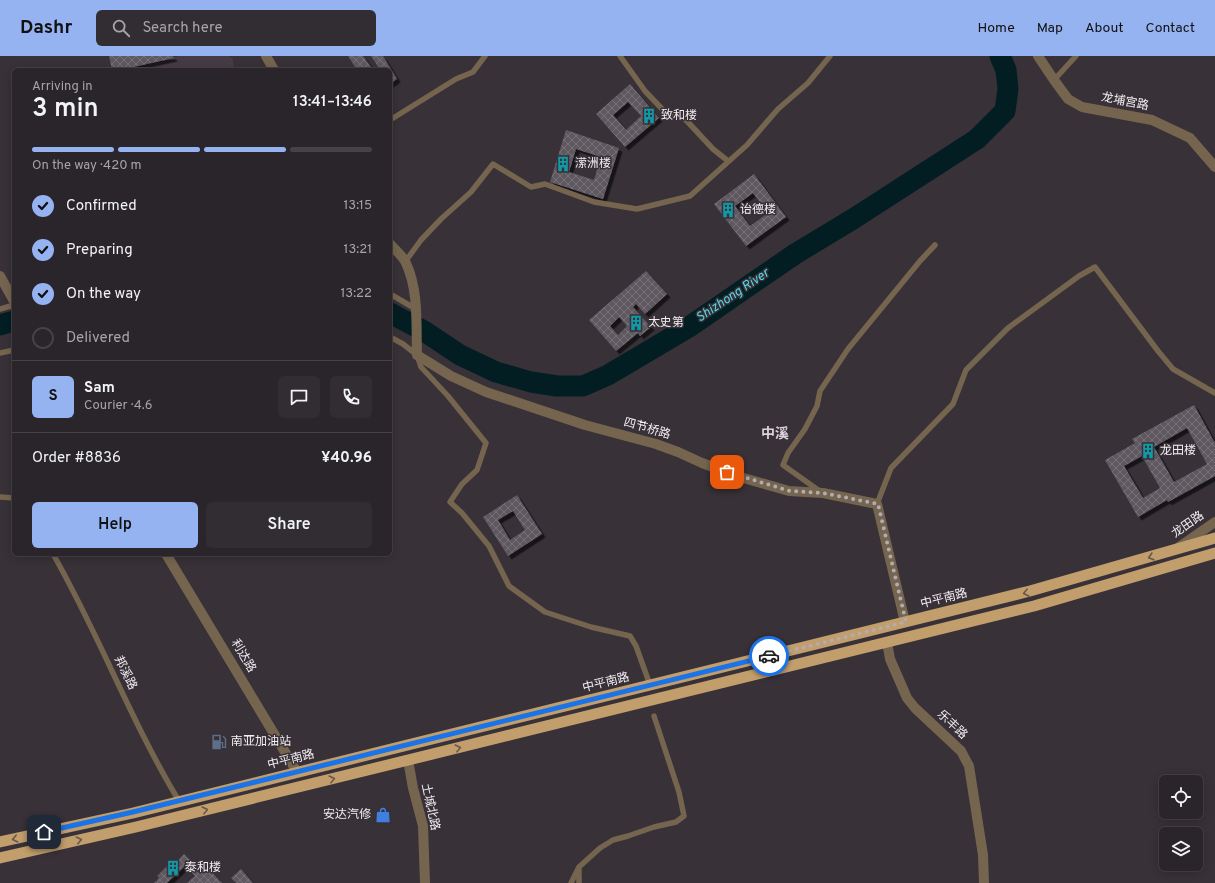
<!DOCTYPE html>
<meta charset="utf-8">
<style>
body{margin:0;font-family:Overpass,"Noto Sans SC",sans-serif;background:#322d32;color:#f1f3f6;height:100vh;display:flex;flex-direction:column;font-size:15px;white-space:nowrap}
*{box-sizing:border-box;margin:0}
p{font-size:13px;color:#a5a5a8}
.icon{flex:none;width:22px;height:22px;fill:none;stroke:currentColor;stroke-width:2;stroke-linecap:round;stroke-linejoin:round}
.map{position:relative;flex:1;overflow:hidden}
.sheet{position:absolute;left:12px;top:12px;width:380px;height:488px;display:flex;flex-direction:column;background:#2a252a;border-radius:6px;box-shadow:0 2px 10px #0003,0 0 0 1px #464247}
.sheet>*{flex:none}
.buttons{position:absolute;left:1159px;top:719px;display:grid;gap:8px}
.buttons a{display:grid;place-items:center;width:44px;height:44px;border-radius:6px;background:#2a252a;box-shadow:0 2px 10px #0003,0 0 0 1px #464247;font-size:20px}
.pin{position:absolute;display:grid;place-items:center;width:34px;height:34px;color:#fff;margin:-17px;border-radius:8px;box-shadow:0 2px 6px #0006}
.courier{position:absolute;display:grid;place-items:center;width:40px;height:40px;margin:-20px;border:3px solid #1a73e8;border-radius:50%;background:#fff;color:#222;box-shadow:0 1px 5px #0007}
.head em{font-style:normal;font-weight:600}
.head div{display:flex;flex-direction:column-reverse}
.head{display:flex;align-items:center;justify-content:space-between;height:68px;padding:0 20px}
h1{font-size:26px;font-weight:600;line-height:30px}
.bar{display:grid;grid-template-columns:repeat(4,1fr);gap:6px 4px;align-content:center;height:48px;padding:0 20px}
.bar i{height:5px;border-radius:3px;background:#464247}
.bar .selected{background:#95b2f1}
.bar p{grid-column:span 4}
.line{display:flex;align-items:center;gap:10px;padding:0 20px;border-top:1px solid #464247}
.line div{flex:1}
.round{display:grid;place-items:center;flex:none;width:42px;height:42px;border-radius:6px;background:#322d32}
ol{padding:0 20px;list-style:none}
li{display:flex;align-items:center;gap:12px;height:44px}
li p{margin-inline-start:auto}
li .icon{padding:4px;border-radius:50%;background:#95b2f1;color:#111;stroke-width:4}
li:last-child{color:#a5a5a8}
li i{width:22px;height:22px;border:2px solid #464247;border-radius:50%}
.action{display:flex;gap:8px;margin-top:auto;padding:8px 20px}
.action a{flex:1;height:46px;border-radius:6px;background:#95b2f1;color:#111;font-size:16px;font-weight:600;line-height:46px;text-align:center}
.action a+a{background:#322d32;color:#f1f3f6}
header{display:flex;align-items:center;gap:24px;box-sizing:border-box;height:56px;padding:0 20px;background:#95b2f1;color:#111}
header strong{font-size:19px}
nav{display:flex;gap:22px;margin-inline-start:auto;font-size:14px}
.search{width:280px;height:36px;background:#322d32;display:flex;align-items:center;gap:10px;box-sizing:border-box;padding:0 14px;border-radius:6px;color:#a5a5a8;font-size:15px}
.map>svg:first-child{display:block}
</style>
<header>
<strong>Dashr</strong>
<div class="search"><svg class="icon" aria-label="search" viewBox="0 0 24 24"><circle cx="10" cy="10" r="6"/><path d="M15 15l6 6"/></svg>Search here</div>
<nav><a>Home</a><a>Map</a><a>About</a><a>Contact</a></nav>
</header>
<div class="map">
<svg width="1215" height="827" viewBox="0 0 1215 827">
<defs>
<pattern id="building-cross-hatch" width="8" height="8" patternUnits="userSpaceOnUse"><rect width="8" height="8" fill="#5f5860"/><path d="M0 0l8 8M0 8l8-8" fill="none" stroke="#767077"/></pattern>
<filter id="shadow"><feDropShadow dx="3.5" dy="3.5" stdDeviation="0" flood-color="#0009"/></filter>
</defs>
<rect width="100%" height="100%" fill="#383138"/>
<path fill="#463a46" d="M179,0H229L233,3L234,14H129Z"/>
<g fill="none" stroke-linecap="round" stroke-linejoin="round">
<path stroke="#021e22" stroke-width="21" d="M390,257L424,275L460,299L496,316L531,326L557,330H583L608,319L689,271L795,198L853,163L977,83L1005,55L1008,33L1006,14L1000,0
M0,269L14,265"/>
</g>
<path fill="url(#building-cross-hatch)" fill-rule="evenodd" filter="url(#shadow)" d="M109,0H173L174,2L120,14H112Z
M348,0H363L373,14H357Z
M371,0H383L397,23L390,28V14H377L379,12Z
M630,28L659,62L625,91L596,58ZM628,46L641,60L626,74L613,59Z
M566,74L619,92L603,143L550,126ZM576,93L601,101L594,124L569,116Z
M754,118L786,161L746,190L714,148ZM753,137L768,157L750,170L735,150Z
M646,215L667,238L645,258L636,248L633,251L651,271L640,280L638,277L616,295L589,264ZM619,261L627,270L618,279L610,270Z
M1194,349L1215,387V420L1168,446L1167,444L1138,461L1105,404L1135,387L1132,383ZM1187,372L1207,408L1174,426L1154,391ZM1142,400L1160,432L1143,442L1124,410Z
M517,439L542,478L508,500L483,461ZM513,455L525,474L510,484L498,464Z
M184,798L201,814L206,810L222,827H187L195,820L185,810L167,827H154L159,822L157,820L169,808L171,811Z
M241,813L253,827H236L231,822Z"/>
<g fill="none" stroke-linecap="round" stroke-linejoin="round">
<path stroke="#75654f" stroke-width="5.5" d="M620,0L645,35L665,56L685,63L713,93L728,105
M1054,24L1076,0
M390,64L456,23L473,16L485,0
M405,206L421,184L441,163L471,136L493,108L531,131L545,128L594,146L637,153L690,140L747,89L778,53L808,27L830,0
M390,238L416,253
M0,253L14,249
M390,281L403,288L417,299L421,311L448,340L486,387L477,414L462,428L450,446L462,457L489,490L509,530L545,556L591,571L630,580L636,590L650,629
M0,297L14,294
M821,436L783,409L788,397L805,373L817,350L820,335L848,293L920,205L935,189
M0,441L14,442
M877,448L891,412L953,348L966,314L1008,272L1079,220L1095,211L1158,295L1173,313L1215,337
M53,498C99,578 131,666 179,745
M579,813V827
M571,827L579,811L600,792L613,784L628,780L654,771L676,766L684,760L679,736L654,660"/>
<path stroke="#75654f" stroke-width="10" d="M266,0L274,14
M1038,0L1054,24L1068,43L1082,51L1152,64L1190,82L1215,111
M390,188C395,194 403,200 406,207C419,235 416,269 417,299L451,320L486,336L585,369L656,388L678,396L702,407L740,421L789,435L823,437L877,448L905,566
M0,220L14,245
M1179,491L1215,466
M166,498L297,716
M887,586L890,603L907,642L915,652L961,695L969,710L983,799L984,827
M408,704L413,732L423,770L425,827"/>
<path stroke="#c29e6c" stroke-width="11" d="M0,786L133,757L1030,535L1215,482
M0,802L136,771L1034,550L1215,497"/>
</g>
<defs><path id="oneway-chevron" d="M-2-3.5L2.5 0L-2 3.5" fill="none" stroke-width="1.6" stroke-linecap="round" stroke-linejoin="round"/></defs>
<g stroke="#68574a">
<use href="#oneway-chevron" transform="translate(1151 501) rotate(164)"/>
<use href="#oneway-chevron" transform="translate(1026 537) rotate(166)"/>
<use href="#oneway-chevron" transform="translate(458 692) rotate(-14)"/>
<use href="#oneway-chevron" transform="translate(332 723) rotate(-14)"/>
<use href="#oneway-chevron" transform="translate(205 754) rotate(-14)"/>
<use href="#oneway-chevron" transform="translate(15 783) rotate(167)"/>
<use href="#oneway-chevron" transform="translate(79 784) rotate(-13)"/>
</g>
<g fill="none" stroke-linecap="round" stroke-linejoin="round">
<path stroke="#b1acb1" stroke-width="4" stroke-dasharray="0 7.2" d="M727,416L790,435L823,437L878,448L906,566L769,600"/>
<path stroke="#1a73e8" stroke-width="5" d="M44,776L133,756L769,600"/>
</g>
<defs>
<g id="building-bare" transform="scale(1.2)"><path d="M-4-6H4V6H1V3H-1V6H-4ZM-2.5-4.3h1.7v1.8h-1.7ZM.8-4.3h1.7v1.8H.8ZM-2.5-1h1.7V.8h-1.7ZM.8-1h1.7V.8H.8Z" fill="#0f9aa8" stroke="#383138" stroke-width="2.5" paint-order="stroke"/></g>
<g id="fuel-bare" transform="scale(1.2)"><path d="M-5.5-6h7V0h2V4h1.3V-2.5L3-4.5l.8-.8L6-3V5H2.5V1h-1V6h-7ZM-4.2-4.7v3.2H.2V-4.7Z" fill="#5c6f8a" stroke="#383138" stroke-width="2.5" paint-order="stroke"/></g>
<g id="shop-bare" transform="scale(1.2)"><path d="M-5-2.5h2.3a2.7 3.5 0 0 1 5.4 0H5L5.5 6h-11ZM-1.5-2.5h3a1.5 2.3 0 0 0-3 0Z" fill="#3f7fe0" stroke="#383138" stroke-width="2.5" paint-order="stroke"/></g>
</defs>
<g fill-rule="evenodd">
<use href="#building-bare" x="649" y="60"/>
<use href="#building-bare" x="563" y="108"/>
<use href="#building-bare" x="728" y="154"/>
<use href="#building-bare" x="636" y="267"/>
<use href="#building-bare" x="1148" y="395"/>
<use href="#fuel-bare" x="219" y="686"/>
<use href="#shop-bare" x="383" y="759"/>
<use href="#building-bare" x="173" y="812"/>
</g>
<g text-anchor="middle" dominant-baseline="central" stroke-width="3" stroke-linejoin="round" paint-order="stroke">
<g font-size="12" fill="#f2eef2" stroke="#383138">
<text transform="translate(1125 46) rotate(11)">龙埔宫路</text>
<text transform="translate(647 373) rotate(16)">四节桥路</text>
<text transform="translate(1188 469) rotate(-35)">龙田路</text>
<text transform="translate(944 543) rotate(-14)">中平南路</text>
<text transform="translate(243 600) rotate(59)">利达路</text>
<text transform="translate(125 617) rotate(64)">邦溪路</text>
<text transform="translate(606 627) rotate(-14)">中平南路</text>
<text transform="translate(952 669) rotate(43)">乐丰路</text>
<text transform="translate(291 704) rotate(-14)">中平南路</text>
<text transform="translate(430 751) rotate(78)">土城北路</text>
</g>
<g font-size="12" fill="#f2eef2" stroke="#383138" text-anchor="start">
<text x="661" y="60">致和楼</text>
<text x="575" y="108">潆洲楼</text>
<text x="740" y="154">诒德楼</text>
<text x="648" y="267">太史第</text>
<text x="1160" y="395">龙田楼</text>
<text x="231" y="686">南亚加油站</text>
<text x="371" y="759" text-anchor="end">安达汽修</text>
<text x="185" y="812">泰和楼</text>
</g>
<g font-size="13" font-style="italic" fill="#54d8e9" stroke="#383138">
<text transform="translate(733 240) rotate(-34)">Shizhong River</text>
</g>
<g font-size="14" font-weight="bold" fill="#dbd2db" stroke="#383138">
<text x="775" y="378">中溪</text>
</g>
</g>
</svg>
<div class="buttons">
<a><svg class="icon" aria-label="locate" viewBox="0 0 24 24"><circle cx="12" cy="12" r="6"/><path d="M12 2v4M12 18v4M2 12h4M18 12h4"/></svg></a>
<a><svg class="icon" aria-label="layers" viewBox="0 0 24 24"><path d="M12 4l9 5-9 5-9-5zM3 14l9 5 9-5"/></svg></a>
</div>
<div class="pin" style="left:727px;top:416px;background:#ea580c"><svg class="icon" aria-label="bag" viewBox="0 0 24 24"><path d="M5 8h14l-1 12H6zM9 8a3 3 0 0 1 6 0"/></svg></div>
<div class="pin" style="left:44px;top:776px;background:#1f2937"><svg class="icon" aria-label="home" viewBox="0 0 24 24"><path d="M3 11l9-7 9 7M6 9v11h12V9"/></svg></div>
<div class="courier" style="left:769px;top:600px"><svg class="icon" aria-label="car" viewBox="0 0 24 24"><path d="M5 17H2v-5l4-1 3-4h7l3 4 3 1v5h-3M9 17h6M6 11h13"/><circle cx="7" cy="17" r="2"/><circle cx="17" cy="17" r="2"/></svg></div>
<section class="sheet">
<div class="head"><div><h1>3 min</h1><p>Arriving in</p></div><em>13:41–13:46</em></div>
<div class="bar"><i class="selected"></i><i class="selected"></i><i class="selected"></i><i></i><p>On the way · 420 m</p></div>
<ol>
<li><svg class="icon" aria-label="check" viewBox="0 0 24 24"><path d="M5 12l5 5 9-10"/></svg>Confirmed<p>13:15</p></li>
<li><svg class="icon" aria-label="check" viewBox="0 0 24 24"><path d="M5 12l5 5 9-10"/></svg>Preparing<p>13:21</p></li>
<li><svg class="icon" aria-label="check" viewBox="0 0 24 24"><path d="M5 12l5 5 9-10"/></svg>On the way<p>13:22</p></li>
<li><i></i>Delivered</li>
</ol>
<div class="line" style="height:72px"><b class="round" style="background:#95b2f1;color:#111">S</b><div><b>Sam</b><p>Courier · 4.6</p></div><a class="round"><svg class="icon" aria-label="chat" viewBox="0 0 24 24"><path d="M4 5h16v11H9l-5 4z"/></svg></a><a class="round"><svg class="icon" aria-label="phone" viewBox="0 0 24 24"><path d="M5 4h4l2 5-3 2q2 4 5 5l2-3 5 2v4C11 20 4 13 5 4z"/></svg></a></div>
<div class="line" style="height:52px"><div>Order #8836</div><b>¥40.96</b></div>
<div class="action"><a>Help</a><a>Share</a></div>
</section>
</div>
